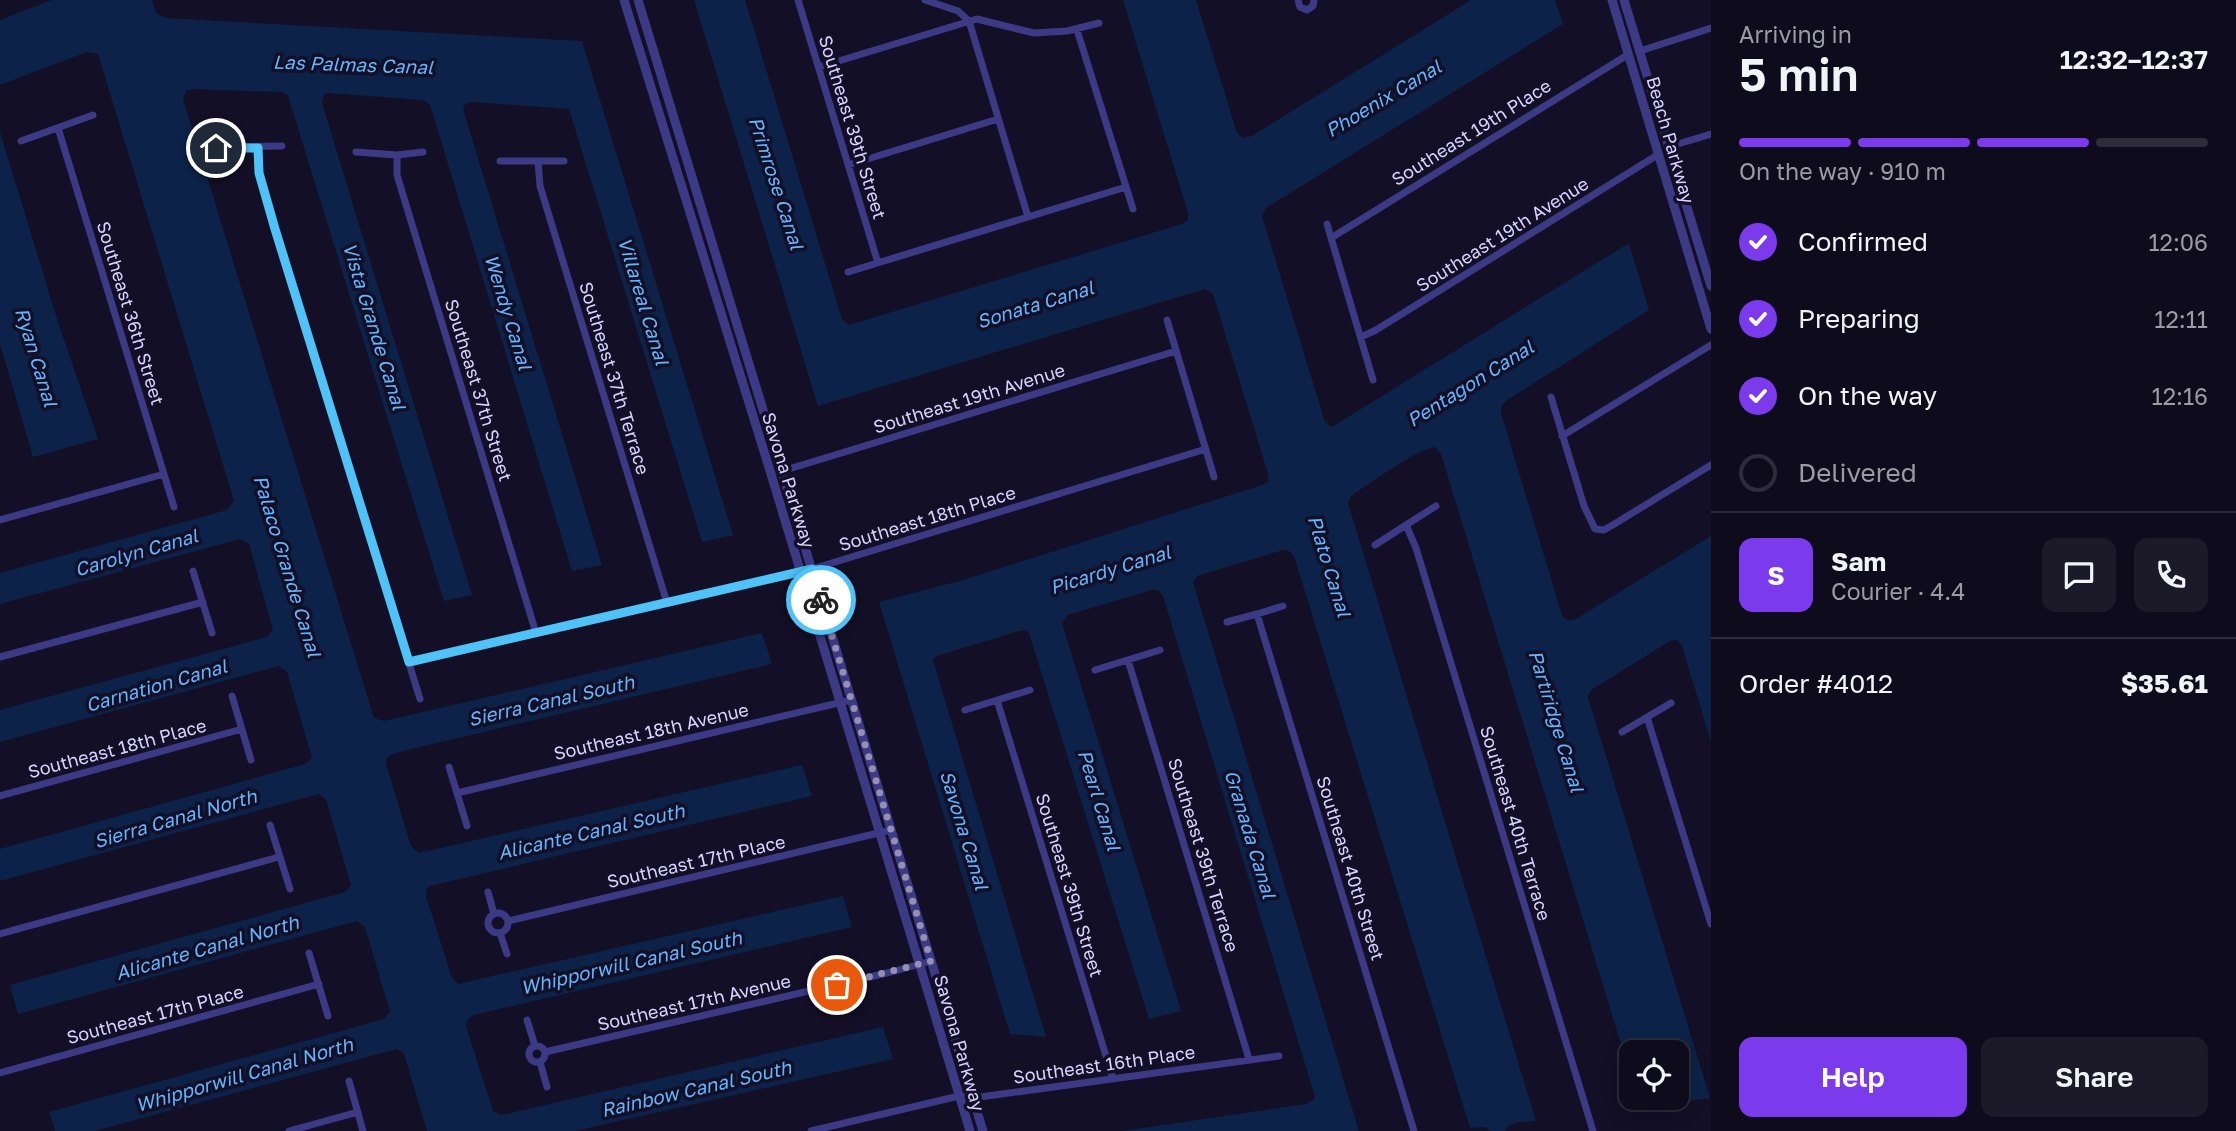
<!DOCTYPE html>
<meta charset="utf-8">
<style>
body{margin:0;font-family:"Golos Text",sans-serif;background:#1c1929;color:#f1f3f6;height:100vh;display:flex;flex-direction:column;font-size:26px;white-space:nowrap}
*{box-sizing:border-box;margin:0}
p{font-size:23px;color:#9b9ba3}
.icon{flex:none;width:38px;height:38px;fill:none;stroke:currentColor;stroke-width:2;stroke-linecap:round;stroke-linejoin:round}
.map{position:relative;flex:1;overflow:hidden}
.drawer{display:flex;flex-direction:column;background:#0e0b1c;width:525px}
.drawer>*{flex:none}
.buttons{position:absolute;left:1619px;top:1040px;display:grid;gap:14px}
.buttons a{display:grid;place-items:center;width:70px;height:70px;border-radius:14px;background:#0e0b1c;box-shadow:0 4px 18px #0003,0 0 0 2px #2e2b3b;font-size:35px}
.pin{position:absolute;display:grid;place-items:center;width:60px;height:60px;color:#fff;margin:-30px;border:4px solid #fff;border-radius:50%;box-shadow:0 2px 7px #0007}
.courier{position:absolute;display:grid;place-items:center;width:70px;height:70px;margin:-35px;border:5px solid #4fc3f7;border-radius:50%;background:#fff;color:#222;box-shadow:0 2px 9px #0007}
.head em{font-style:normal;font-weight:600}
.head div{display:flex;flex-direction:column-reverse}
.head{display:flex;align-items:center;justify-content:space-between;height:119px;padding:0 28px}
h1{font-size:46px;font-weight:600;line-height:52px}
.bar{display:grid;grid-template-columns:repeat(4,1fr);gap:10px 7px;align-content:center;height:84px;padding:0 28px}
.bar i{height:9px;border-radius:5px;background:#2e2b3b}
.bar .current{background:#7c3aed}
.bar p{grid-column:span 4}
.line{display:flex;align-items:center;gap:18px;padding:0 28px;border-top:2px solid #2e2b3b}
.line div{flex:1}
.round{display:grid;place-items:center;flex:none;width:74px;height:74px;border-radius:14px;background:#1c1929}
ol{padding:0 28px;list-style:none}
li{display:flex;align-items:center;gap:21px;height:77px}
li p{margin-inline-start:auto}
li .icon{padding:7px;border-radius:50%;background:#7c3aed;color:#fff;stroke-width:4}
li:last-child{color:#9b9ba3}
li i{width:38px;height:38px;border:4px solid #2e2b3b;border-radius:50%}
.cta{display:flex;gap:14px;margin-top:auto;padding:14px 28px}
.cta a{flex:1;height:80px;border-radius:14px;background:#7c3aed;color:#fff;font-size:28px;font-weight:600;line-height:80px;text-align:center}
.cta a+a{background:#1c1929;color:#f1f3f6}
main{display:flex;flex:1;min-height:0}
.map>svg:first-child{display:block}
</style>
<main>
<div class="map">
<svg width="1711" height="1131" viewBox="0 0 1711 1131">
<rect width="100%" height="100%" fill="#130f26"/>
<path fill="#0c2248" d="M52,0H152L156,13L165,18L582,41L733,535L702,542L569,109L473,102L466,103L463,109L602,565L572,571L430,105L423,100L328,93L324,95L322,103L472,595L444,601L288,96L282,92L191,89L186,91L183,99L374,718L384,721L762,633L772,664L395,753L387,757L386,764L411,846L419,853L802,765L812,796L430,886L427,889L426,896L452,978L458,984L843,896L852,927L474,1015L468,1019L466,1026L493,1111L501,1115L883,1027L893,1059L575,1131H427L404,1054L397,1049L95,1131H55L49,1112L384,1019L390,1012L365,927L357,921L18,1014L10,985L345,892L351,885L326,800L319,794L0,881V849L305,764L312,758L287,672L279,666L0,742V710L267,637L273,630L249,544L240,539L0,604V573L227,510L234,501L98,54L87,52L0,85V20Z
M694,0H745L842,319L849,325L1182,224L1188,220V213L1123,0H1196L1237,133L1243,138L1252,136L1471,0H1555L1563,24L1266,208L1262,216L1325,422L1332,427L1629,243L1649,310L1506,401L1501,406V413L1562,615L1566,620H1574L1711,536V742L1682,646L1677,640L1670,641L1591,690L1588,697L1710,1098L1640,1108L1637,1097H1676V1052H1631V1077L1441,454L1435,447C1416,449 1370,484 1351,496L1348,503L1536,1121C1525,1122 1510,1120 1505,1131H1490L1485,1127L1470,1128L1294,556L1287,549L1197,576L1193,582L1359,1131H1122L1306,1104L1313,1100L1315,1097L1163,596L1158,590H1152L1068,615L1062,623L1181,1011L1149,1019L1029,633L1026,630L1016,632L937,656L933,660L1046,1037L1010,1034L879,602L963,580L1262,485L1268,482V474L1213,294L1205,289L818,406Z
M0,132L58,322L98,439L33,457L0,344Z"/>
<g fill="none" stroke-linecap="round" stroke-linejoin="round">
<path stroke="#3d3a85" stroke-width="7" d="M798,0L878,263
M925,0L958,11L969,21L1028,217
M1298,0L1300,7L1307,10L1313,6L1314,0
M1077,30L1133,209
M1640,51L1711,28
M819,67L977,19L1034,33L1067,31L1099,23
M58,128L174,507
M21,141L93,115
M216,147L282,146
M1668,147L1711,134
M258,148L259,173L275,229L420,699
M356,152L397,155L423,152
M397,155V175L536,633
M500,161H564
M538,161L540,186L667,603
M848,165L998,119
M1327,224L1373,380
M1331,238L1629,54
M848,272L1126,187
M1167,320L1214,477
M1361,337L1376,330L1659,154
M1551,397L1584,506L1595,529L1604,530L1611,526L1711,465
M1562,436L1711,345
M779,472L1176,351
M1436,506L1406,525L1416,548L1593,1131
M0,520L164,474
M1375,545L1406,525
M193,571L212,633
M1257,614L1283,606
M1227,622L1257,614L1414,1131
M0,657L203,602
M1128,660L1249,1059
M409,662L812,569L1206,449
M1095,670L1160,650
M232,696L251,760
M997,700L1113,1079
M965,710L1030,690
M1647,717L1711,924
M1622,732L1671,703
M449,767L467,826
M457,793L851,700
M0,796L242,729
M270,825L290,889
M488,892L494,914
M488 923a10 10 0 1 1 20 0a10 10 0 1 1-20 0Z
M508,921L891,830
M500,933L507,954
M0,934L279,857
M309,953L328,1016
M527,1020L535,1046
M529 1054a8 8 0 1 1 16 0a8 8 0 1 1-16 0Z
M545,1052L891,972L931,961
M540,1062L547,1087
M0,1073L319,984
M349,1081L363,1131
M289,1131L358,1112
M811,1131L959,1096L973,1098L1279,1056"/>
<path stroke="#3d3a85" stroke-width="9" d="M624,0L771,474L970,1131
M638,0L983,1131
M1612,0L1711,329
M1624,0L1711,286"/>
</g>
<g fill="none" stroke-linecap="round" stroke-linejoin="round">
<path stroke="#948fb3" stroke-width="7" stroke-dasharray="0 12.6" d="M821,600L931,961L837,985"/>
<path stroke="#4fc3f7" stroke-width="9" d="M216,148H258L259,173L275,229L409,662L812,569L821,600"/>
</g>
<g text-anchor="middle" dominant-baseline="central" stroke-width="7" stroke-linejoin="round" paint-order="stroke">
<g font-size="18" fill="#d9d4ff" stroke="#130f26">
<text transform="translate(853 127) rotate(73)">Southeast 39th Street</text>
<text transform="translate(1471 132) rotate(-32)">Southeast 19th Place</text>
<text transform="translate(1671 140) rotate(74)">Beach Parkway</text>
<text transform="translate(1502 234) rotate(-32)">Southeast 19th Avenue</text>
<text transform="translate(131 313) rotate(73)">Southeast 36th Street</text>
<text transform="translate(615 378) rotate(73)">Southeast 37th Terrace</text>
<text transform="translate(479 390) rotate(73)">Southeast 37th Street</text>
<text transform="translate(969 398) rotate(-17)">Southeast 19th Avenue</text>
<text transform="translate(789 480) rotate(73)">Savona Parkway</text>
<text transform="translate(927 518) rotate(-17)">Southeast 18th Place</text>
<text transform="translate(651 731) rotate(-13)">Southeast 18th Avenue</text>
<text transform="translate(117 748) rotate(-15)">Southeast 18th Place</text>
<text transform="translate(1516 823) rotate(73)">Southeast 40th Terrace</text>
<text transform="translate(1204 855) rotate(73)">Southeast 39th Terrace</text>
<text transform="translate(696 861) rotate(-13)">Southeast 17th Place</text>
<text transform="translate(1351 868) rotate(73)">Southeast 40th Street</text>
<text transform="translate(1070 885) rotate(73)">Southeast 39th Street</text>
<text transform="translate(694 1002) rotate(-13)">Southeast 17th Avenue</text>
<text transform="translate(155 1014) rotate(-15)">Southeast 17th Place</text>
<text transform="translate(960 1043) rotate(74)">Savona Parkway</text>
<text transform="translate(1104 1064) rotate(-8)">Southeast 16th Place</text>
</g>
<g font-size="19" font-style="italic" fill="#62b6ff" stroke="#130f26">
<text transform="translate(353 64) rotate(2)">Las Palmas Canal</text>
<text transform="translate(1383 98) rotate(-31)">Phoenix Canal</text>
<text transform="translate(777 183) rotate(72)">Primrose Canal</text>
<text transform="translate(644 301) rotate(73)">Villareal Canal</text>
<text transform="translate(1035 304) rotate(-17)">Sonata Canal</text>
<text transform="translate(509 312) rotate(73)">Wendy Canal</text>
<text transform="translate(375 326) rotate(73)">Vista Grande Canal</text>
<text transform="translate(37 357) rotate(73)">Ryan Canal</text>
<text transform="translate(1470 383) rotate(-32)">Pentagon Canal</text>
<text transform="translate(136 552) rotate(-16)">Carolyn Canal</text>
<text transform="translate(288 566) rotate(73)">Palaco Grande Canal</text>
<text transform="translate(1330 566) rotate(73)">Plato Canal</text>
<text transform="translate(1110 569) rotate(-17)">Picardy Canal</text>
<text transform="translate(156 685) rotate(-16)">Carnation Canal</text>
<text transform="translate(551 700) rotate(-13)">Sierra Canal South</text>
<text transform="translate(1557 721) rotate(73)">Partiridge Canal</text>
<text transform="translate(1100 800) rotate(73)">Pearl Canal</text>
<text transform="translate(175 818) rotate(-16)">Sierra Canal North</text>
<text transform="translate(965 830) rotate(73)">Savona Canal</text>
<text transform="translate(591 831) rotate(-13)">Alicante Canal South</text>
<text transform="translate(1251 834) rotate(73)">Granada Canal</text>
<text transform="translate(207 947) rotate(-16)">Alicante Canal North</text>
<text transform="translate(631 962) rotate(-13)">Whipporwill Canal South</text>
<text transform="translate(244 1074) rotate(-16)">Whipporwill Canal North</text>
<text transform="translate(696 1088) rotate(-13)">Rainbow Canal South</text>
</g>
</g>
</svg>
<div class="buttons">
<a><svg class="icon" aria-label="locate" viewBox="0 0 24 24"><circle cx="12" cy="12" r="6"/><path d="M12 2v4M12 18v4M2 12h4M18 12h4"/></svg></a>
</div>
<div class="pin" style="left:837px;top:985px;background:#ea580c"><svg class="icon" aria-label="bag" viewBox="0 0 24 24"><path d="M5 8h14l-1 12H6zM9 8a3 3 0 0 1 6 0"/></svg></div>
<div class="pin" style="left:216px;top:148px;background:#1f2937"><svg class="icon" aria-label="home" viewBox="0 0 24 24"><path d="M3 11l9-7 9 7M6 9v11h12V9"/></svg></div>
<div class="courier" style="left:821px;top:600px"><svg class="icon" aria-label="bike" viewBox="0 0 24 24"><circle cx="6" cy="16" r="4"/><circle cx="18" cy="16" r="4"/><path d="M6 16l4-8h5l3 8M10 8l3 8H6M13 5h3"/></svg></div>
</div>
<section class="drawer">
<div class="head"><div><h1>5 min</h1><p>Arriving in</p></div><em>12:32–12:37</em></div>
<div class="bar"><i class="current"></i><i class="current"></i><i class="current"></i><i></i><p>On the way · 910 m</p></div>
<ol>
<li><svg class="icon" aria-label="check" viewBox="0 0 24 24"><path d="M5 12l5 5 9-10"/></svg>Confirmed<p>12:06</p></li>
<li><svg class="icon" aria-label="check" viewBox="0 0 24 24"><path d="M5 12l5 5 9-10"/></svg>Preparing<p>12:11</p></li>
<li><svg class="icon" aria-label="check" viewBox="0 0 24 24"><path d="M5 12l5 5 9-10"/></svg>On the way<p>12:16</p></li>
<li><i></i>Delivered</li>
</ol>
<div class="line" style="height:126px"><b class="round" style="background:#7c3aed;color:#fff">S</b><div><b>Sam</b><p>Courier · 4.4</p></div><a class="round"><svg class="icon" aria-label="chat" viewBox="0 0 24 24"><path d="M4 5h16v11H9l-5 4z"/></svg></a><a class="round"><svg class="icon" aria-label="phone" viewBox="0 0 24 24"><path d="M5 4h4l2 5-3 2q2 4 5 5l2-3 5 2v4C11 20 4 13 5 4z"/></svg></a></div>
<div class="line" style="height:91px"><div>Order #4012</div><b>$35.61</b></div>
<div class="cta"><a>Help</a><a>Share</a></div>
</section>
</main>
